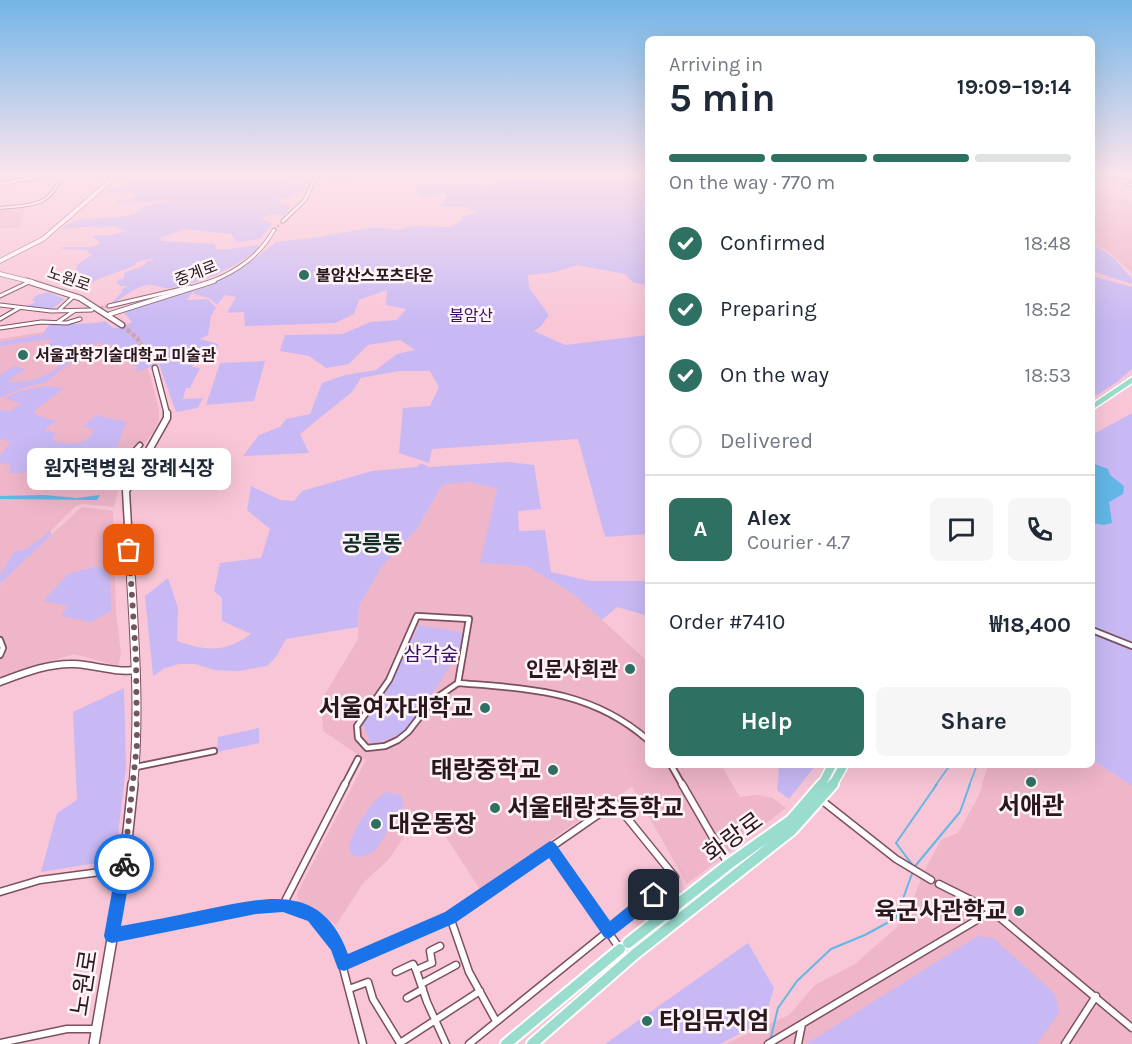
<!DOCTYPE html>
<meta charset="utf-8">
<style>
body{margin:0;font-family:Karla,"Noto Sans KR",sans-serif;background:#f6f6f7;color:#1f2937;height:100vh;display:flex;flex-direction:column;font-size:22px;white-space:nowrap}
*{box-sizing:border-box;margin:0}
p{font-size:20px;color:#747a83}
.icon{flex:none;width:33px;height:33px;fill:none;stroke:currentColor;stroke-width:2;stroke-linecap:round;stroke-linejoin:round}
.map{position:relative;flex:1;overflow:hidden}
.details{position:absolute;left:645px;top:36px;width:450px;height:732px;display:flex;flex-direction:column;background:#fff;border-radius:9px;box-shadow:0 6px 24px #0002}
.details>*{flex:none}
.pin{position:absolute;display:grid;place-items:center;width:51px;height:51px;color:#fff;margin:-26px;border-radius:12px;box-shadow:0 3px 9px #0006}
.courier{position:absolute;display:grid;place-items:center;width:60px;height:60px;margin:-30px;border:4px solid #1a73e8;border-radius:50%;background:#fff;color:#222;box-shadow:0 2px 8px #0007}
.bubble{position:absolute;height:42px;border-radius:9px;background:#fff;box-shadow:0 6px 24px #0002;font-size:20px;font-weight:700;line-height:42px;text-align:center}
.head em{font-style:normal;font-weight:700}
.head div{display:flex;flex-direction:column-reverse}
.head{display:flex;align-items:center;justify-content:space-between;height:102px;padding:0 24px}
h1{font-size:39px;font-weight:700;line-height:45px}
.bar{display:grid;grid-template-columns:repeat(4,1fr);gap:9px 6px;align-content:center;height:72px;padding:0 24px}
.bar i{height:8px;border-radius:4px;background:#e0e1e3}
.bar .current{background:#2e7162}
.bar p{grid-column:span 4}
.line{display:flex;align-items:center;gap:15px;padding:0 24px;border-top:2px solid #e0e1e3}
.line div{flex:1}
.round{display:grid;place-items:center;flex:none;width:63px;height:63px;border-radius:9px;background:#f6f6f7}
ol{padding:0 24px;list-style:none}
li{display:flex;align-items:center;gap:18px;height:66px}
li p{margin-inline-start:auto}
li .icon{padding:6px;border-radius:50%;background:#2e7162;color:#fff;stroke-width:4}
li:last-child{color:#747a83}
li i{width:33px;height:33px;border:3px solid #e0e1e3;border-radius:50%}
.primary-button{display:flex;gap:12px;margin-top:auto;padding:12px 24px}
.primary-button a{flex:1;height:69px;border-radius:9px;background:#2e7162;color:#fff;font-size:24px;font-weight:700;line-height:69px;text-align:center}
.primary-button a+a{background:#f6f6f7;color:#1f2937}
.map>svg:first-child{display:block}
</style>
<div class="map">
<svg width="1132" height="1044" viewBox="0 0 1132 1044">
<rect width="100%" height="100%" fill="#f9c6d7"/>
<path fill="#efb5c9" d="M1092,185L1132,201V273L1107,250L1092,244Z
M25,206L20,227L0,229V209Z
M67,328H87L144,360L150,375L159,410V419L155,430L115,480L114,485L118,490L114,507L82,504L76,506L0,581V339Z
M468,482L497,489L481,563L527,566L575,595L648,662V765H721L740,797L757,795L773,798L786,808L687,884L632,787L562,832L481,891L434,818L404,837L388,860L363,883L336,925L299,903L297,894L366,760L323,731L321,701L358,639L359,606L387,558L417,529L442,485Z
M82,507L113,511L116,613L121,654L118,666L74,654L0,678V585L21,562Z
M1092,760L1132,786V1044H725L789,1015L815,985L855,964L897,927L915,895L924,871L941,840L958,833L979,795L988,765H1092Z"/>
<path fill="#c8b9f4" d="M122,176H307L306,180L280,184L282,186L279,190L294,185L306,186L303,192H297L287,198L277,199L280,203L291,206L284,215L273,214L261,218L272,224L260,239L237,242L231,234L184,229L160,238L162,241L215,244L216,249C226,251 247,246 258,245L260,248C232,269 205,282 171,288C163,289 160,286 153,285C141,283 124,296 115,303L112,302L122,292L121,290L128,286H120L116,282L125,277L124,273C132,269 141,268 147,263L146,262L153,260V258L136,262L135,265C117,274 96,276 83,290L65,285L71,281L88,278V277L75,276L77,265L93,254L86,253L89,250L62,249V247H91L101,244L93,237L95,235H112L127,231L113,226L95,228L96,226L62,229C81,211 113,223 136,213C141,211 138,210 143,207C149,204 160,203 166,202V200C148,201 133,205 115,203V201L132,198L138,193L107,192L110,187L120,188L135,183H122L128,179L121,178Z
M546,176H648V285L634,283L625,274L577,265L555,272L528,275L529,288L549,315L541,326L534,331L565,345L648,335V534L605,537L578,439L432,449L429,463L399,453L403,408L430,406L439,387L430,371H399L361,378L352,392L300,434L309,453L243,456L259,435L280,427L286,419L310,414L322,383L345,375L376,370L397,354L415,350L400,340L368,345L349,364L326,368L309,356L280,351L285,335L342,334L371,322L397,320L406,309L386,305L387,290L359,300L354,314L335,323L245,326L244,312L227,313L236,297L225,295L217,305L209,298L193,294L198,287L224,278L247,265L276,242L313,238L374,227L399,230L414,226L450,227L463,220L462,216L478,213L467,207L439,206L447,197L445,194L423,197L417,193L416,187C431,185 446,181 457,188C465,179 477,188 489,187C495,186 501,182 507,180C509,179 542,179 546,179Z
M1092,244L1113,257L1132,279V284L1092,271Z
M1092,276L1132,287V369L1117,382L1092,398Z
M195,289L187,300L208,299L216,308L211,316L208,335L200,339L218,344L216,352C203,353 199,357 192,367L200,368L190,388H186L183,399L203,398L198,408L176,412L159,364L136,372L138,367L112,355L115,346L97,343L89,346L79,344L73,349L81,353L46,382L22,388L0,398V375L14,366L25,369L7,382C28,383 42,379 59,367L57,359L59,354L51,350L47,345L53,341L49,339L0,346V342L43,334C45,330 47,325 53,324C60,321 69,325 76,324C87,323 95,324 105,321L113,328L122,327L132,322L124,313L128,311Z
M48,292L65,299L52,309L22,307L34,303L35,301H31L37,295Z
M265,361L254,401L206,405L220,363Z
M47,386L64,388L34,411L36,415L56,421L44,430L56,433L52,439C62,446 93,446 93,429L83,427L96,415L126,422L112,461L66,464L61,472L10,473V465L0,463V456L11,442L0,439V410L10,411L21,403L4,399L0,401L20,391Z
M1132,413V786L1092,760V435Z
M507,462L534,465L541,509L518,511L519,531L545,530L551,572L590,581H648V616L617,607L602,620L575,595L527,566L480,563L497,489L469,482L442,485L417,529L383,565L359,606L358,627L286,639L276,657L267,666L239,671L214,670L195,664H179L165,668L153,676L145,596L168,578L178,608L177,641C205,651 226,653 251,634L222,621V598L214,591L220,563L261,558L270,529L247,510L251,486L280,500L294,501L302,491L372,471L417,467L421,463L429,467Z
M51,531V535L0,584V575L14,552L26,549Z
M94,567H110L111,611L91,622L61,616L68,606L43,601L68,574Z
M419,625L471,634L407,732L371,745L362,722L384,696Z
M124,688L126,768L115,860L41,872L57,813L77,800L73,712Z
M259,728V743L217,752L218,737Z
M776,765H816L789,799L777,790L779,770Z
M386,792L400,795L403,801V807L375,851L362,857L352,855L349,850C349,835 372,799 386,792Z
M978,936L993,938L1052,991L1056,997L1059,1013L1037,1044H806Z
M748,943L774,988L764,1021L720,1044H605Z"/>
<path fill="#63b7e6" d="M1092,463L1108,469L1110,475L1124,486L1123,494L1109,502L1112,523L1104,525L1092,523Z
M44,495L77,498L100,495L97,500L0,499V496Z"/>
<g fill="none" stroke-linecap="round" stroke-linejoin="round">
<path stroke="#63b7e6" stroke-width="1.5" d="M935,786L950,765
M969,786L977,765"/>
<path stroke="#63b7e6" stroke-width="2" d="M916,865L960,812L970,784
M914,867L896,843L937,784
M770,1041L778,1008L797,981L831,949L865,935L896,918L913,871"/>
<path stroke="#d0a3b2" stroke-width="3" stroke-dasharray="3 1.5" stroke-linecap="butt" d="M96,309L109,306"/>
<path stroke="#d0a3b2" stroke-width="3" stroke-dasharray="3 1.5" stroke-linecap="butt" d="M274,230L283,221"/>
<path stroke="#d0a3b2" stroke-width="4.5" stroke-dasharray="4.5 2" stroke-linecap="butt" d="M122,325L137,338L155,368"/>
<g stroke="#7c5061" stroke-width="4">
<path id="minor-far4" d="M332,176L347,179
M1108,176L1132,185
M1092,180L1104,176
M1121,181L1132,179
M0,208C29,205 50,208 61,176"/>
</g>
<g stroke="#7c5061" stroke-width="5">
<path id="minor-far3" d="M0,296L29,282
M0,305L51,311L92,310
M109,306L190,287
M60,309L74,296
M0,319L19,308
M58,322L74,311
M0,328L41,322L67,323L80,319"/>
</g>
<g stroke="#7c5061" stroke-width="7">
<path id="minor-far2" d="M107,485L108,480L140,445"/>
</g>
<g stroke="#7c5061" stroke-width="8">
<path id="minor-far1" d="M417,616L469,619L458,683L432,701L408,732L398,740L385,746L367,748L358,738L357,726L389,680Z
M1092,630L1132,646
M0,640L3,648L0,655
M458,683C530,689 591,690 648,740
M671,765L683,786
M136,767L214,751
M344,786L358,759"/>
</g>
<g stroke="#7c5061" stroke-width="9">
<path id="minor" d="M682,784L734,874
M820,799L896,859L931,880
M550,848L620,949
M939,884L991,910
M0,892L40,880L123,869
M283,905L345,784
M450,917L469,972L496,1021
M115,935L256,906L283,905L302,910L313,915L337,945L363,1044
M440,946L430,951L432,963L416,970L427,1002L446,1044
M344,964L450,917L615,803L675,877L469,1044
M396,972L413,964L416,970
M421,984L456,965
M349,989L368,982L373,999L400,1043L480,991
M407,998L423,989
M0,1043L67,1029H96
M768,1044L992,911L1132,1028
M798,1044L802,1024
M1065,1044L1096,996"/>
</g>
<g stroke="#7c5061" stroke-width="4.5">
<path id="tertiary-far2" d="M0,184L45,176
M283,221L305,200L316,176
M210,282C238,271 259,256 274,230"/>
</g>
<g stroke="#7c5061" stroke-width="6">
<path id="tertiary-far1" d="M110,314L214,281"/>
</g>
<g stroke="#7c5061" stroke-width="9">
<path id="tertiary" d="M0,682C24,673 49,663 74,664C96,665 114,673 136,670"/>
</g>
<g stroke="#7c5061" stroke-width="5">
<path id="secondary-far4" d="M0,261L43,239L116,176
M0,274L32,282"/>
</g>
<g stroke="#7c5061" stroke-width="7">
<path id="secondary-far3" d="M27,281L80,298L122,325
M155,368L167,414"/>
</g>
<g stroke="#7c5061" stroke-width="9">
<path id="secondary-far2" d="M131,579L126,491L167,418V413"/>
</g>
<g stroke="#7c5061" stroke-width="10">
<path id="secondary-far1" d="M131,578C135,647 140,717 133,786"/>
</g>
<g stroke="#7c5061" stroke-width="12">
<path id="secondary" d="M94,1044L124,869L133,784"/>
</g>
<g stroke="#fff" stroke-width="8">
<path id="primary-far2" d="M1092,407L1132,380"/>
</g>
<g stroke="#fff" stroke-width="11">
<path id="primary-far1" d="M821,786L832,765
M832,786L844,765"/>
</g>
<g stroke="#fff" stroke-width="14">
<path id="primary" d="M628,943L729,864L791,820L822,784
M506,1044L620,949
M532,1044L635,954L792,830L833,784"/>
</g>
<use href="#minor-far4" stroke="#fff" stroke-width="2"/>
<use href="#minor-far3" stroke="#fff" stroke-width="3"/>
<use href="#minor-far2" stroke="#fff" stroke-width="4"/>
<use href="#minor-far1" stroke="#fff" stroke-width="4.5"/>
<use href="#minor" stroke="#fff" stroke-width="6"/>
<use href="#tertiary-far2" stroke="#fff" stroke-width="3"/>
<use href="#tertiary-far1" stroke="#fff" stroke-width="4"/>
<use href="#tertiary" stroke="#fff" stroke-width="6"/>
<use href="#secondary-far4" stroke="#fff" stroke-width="4"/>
<use href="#secondary-far3" stroke="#fff" stroke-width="4.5"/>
<use href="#secondary-far2" stroke="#fff" stroke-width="6"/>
<use href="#secondary-far1" stroke="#fff" stroke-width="8"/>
<use href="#secondary" stroke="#fff" stroke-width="9"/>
<use href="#primary-far2" stroke="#9adccd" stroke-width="5"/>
<use href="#primary-far1" stroke="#9adccd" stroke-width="8"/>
<use href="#primary" stroke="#9adccd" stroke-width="10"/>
</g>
<linearGradient id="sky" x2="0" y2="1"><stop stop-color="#73b5e7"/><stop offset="0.54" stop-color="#fce5ed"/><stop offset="1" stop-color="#fce5ed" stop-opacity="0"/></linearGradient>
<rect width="1132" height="323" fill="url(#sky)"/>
<path fill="#1a73e8" d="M550,841L555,843L610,921L648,890L654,888L659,890L661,895L659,900L609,939L604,937L549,858L455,923L344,971L338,969L331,950L308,921L283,912L256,914L112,943L106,941L104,936L117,864L119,859L124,857L129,859L132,864L121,926C150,921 179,915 208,909C267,897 322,882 348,954L445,912Z"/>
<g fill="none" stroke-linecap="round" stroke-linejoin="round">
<path stroke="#73555f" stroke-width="6" stroke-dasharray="0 10.8" d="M124,864L137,744L136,659L129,550"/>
</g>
<g fill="#2e7162" stroke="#fff4f7" stroke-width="2">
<circle cx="304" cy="275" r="6"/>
<circle cx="23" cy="355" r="6"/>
<circle cx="630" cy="669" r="6"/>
<circle cx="485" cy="708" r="6"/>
<circle cx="553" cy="770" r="6"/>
<circle cx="1031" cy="782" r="6"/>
<circle cx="495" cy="808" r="6"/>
<circle cx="376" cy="824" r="6"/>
<circle cx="1019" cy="911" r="6"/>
<circle cx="647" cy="1021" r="6"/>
</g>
<g text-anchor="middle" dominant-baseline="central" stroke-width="5" stroke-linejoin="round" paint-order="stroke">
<g font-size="16" fill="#2b181f" stroke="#fff4f7">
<text transform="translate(196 273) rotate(-21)">중계로</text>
<text transform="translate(69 279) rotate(19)">노원로</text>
</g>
<g font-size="16" font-weight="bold" fill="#2b181f" stroke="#fff4f7" text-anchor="start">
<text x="316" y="275">불암산스포츠타운</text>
<text x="35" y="355">서울과학기술대학교 미술관</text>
</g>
<g font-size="16" fill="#361167" stroke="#fff4f7">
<text x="471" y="315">불암산</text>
</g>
<g font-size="20" fill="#361167" stroke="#fff4f7">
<text x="431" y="654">삼각숲</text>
</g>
<g font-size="20" font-weight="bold" fill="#2b181f" stroke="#fff4f7" text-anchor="end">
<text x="618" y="669">인문사회관</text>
</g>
<g font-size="22" font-weight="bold" fill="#102f28" stroke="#fff4f7">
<text x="372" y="544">공릉동</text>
</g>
<g font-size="24" font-weight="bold" fill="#2b181f" stroke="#fff4f7" text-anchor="end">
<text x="473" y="708">서울여자대학교</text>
<text x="541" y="770">태랑중학교</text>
<text x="1031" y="806" text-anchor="middle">서애관</text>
<text x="507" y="808" text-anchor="start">서울태랑초등학교</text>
<text x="388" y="824" text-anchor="start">대운동장</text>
<text x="1007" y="911">육군사관학교</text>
<text x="659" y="1021" text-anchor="start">타임뮤지엄</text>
</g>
<g font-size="24" fill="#2b181f" stroke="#fff4f7">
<text transform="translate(733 837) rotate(-36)">화랑로</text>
<text transform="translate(84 983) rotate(-81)">노원로</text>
</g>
</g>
</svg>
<div class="pin" style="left:129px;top:550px;background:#ea580c"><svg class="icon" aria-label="bag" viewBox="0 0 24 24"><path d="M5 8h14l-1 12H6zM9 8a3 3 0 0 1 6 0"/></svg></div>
<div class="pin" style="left:654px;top:895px;background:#1f2937"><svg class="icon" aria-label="home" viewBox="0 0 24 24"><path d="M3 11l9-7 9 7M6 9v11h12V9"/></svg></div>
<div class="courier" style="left:124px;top:864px"><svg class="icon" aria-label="bike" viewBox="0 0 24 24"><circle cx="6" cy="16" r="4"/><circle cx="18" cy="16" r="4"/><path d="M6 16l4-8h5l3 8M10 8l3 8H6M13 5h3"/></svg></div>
<div class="bubble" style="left:27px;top:448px;width:204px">원자력병원 장례식장</div>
<section class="details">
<div class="head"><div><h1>5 min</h1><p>Arriving in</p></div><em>19:09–19:14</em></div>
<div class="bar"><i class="current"></i><i class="current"></i><i class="current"></i><i></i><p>On the way · 770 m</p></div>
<ol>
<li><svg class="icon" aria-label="check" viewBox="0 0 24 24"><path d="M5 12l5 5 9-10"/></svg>Confirmed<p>18:48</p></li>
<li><svg class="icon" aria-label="check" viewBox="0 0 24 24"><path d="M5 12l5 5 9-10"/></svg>Preparing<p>18:52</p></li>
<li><svg class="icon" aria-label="check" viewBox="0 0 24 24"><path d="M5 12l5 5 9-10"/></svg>On the way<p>18:53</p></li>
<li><i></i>Delivered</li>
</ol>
<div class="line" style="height:108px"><b class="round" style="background:#2e7162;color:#fff">A</b><div><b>Alex</b><p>Courier · 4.7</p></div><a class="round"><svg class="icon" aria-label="chat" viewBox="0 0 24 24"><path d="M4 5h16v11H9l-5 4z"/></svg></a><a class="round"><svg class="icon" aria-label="phone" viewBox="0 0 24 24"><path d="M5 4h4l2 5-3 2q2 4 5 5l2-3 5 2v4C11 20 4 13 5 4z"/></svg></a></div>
<div class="line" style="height:78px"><div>Order #7410</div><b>₩18,400</b></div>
<div class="primary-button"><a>Help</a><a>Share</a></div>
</section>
</div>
